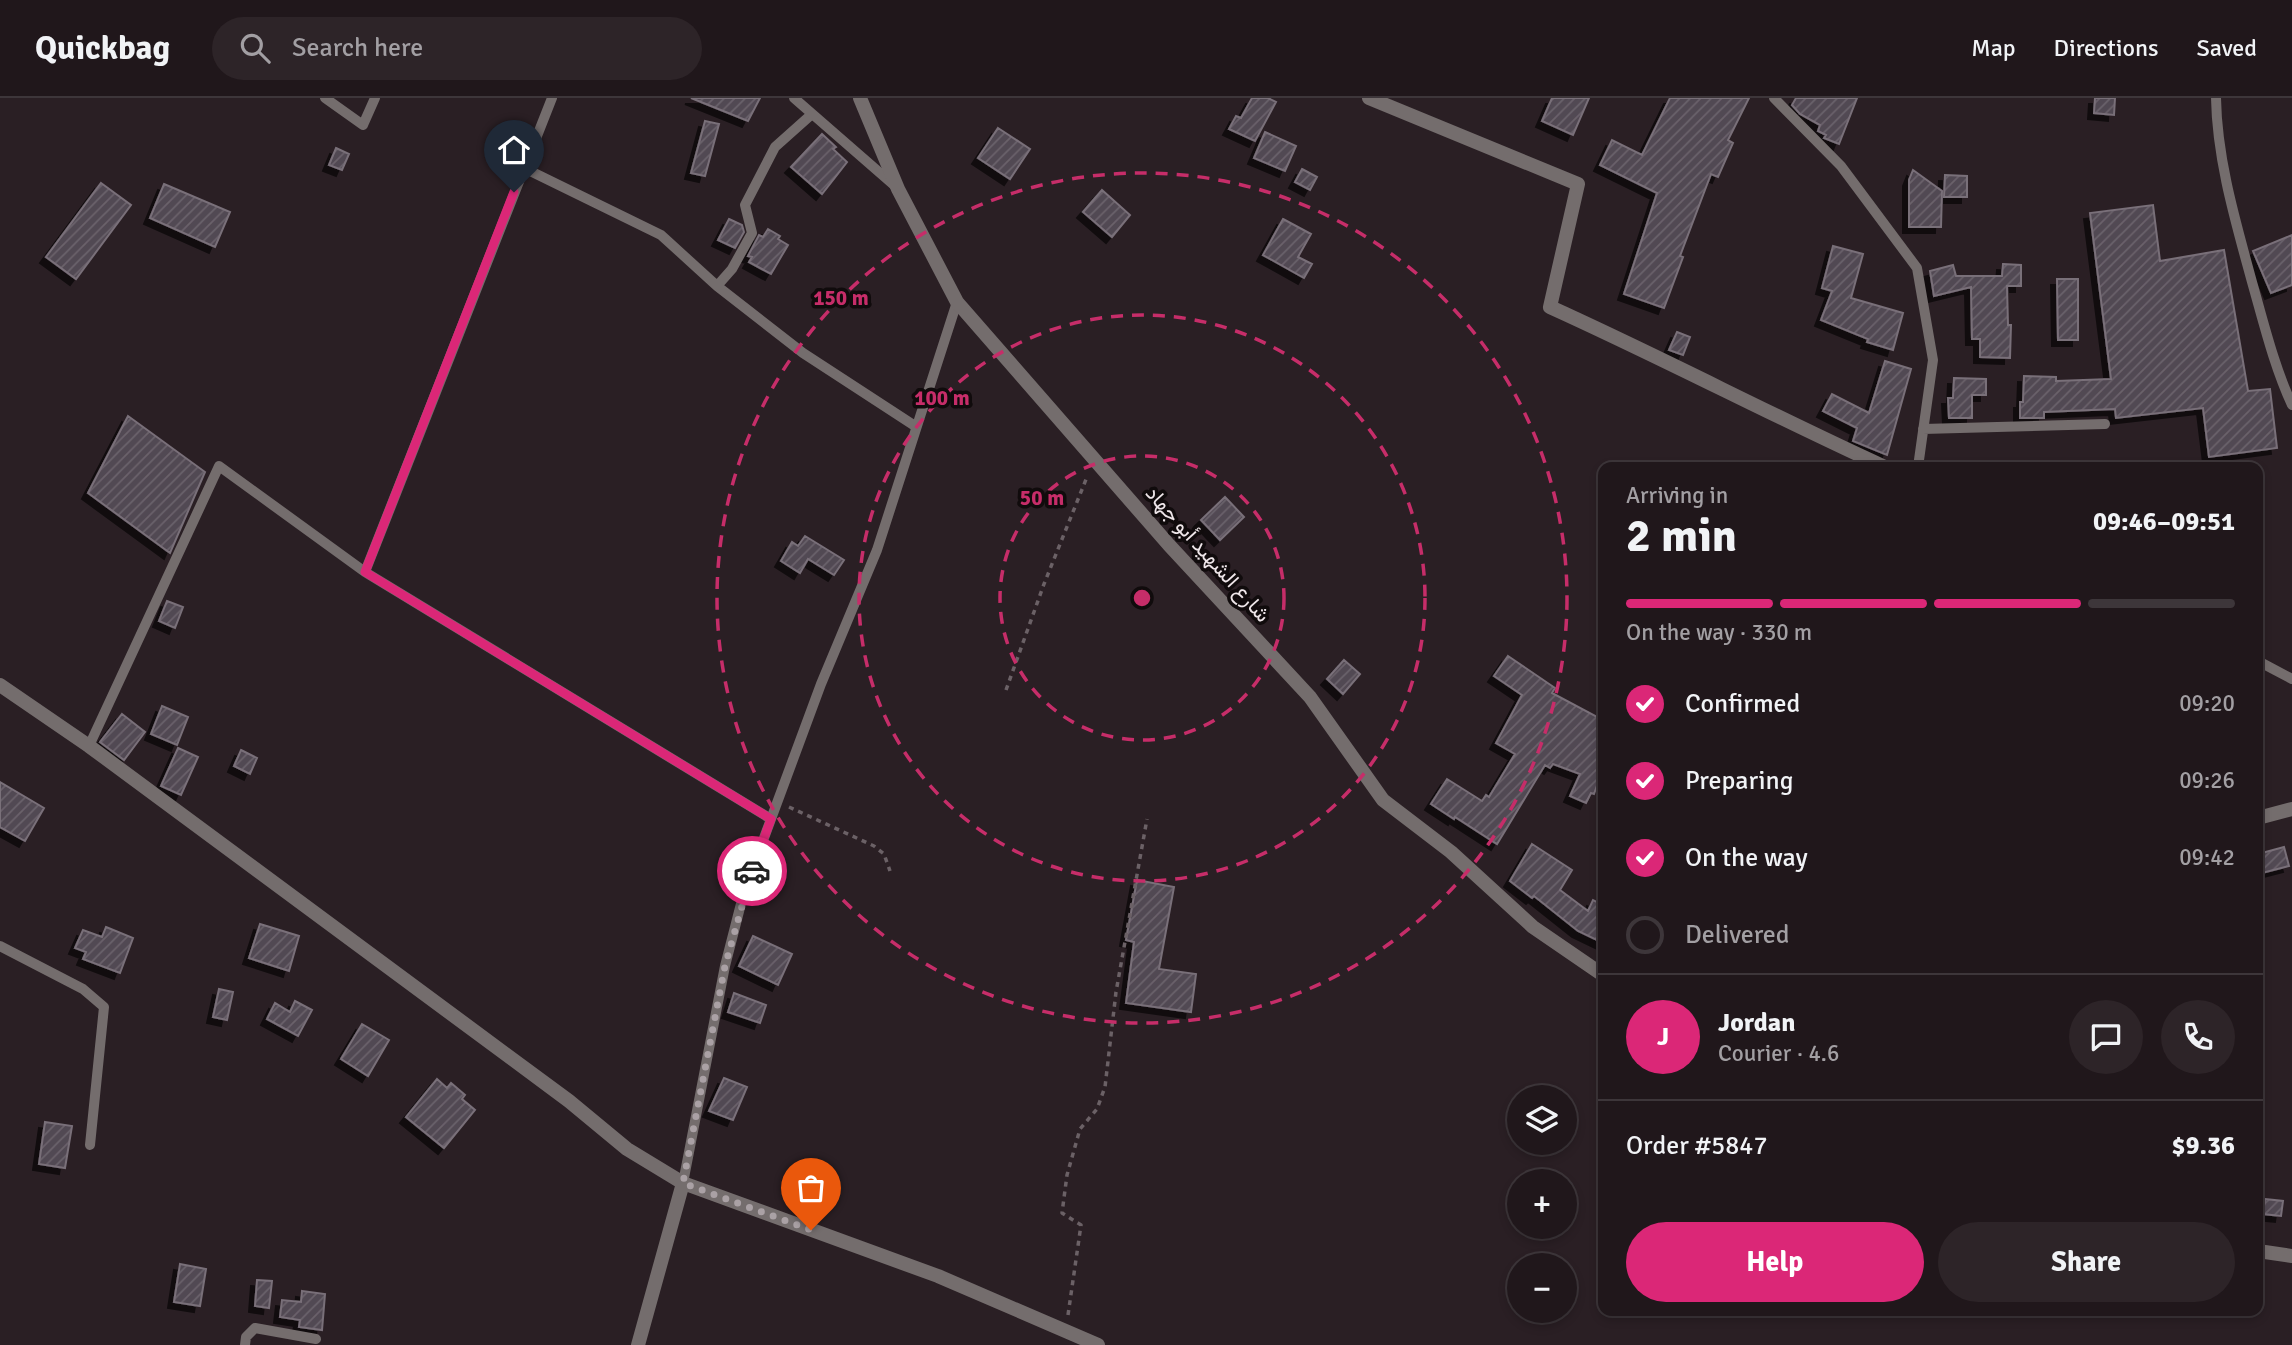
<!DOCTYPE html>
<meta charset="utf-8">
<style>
body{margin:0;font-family:Signika,Vazirmatn,sans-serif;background:#2d2428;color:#f1f3f6;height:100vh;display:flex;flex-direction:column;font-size:26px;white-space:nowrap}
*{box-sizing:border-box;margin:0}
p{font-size:23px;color:#a29fa3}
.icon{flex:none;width:38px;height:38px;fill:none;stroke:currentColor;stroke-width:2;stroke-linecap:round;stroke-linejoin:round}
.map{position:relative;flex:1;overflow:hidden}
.details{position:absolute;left:1598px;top:364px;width:665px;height:854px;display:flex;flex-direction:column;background:#20171b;border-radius:14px;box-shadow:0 4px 10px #0003,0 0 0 2px #3d363a}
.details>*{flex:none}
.tools{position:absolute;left:1507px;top:987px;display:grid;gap:14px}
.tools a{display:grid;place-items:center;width:70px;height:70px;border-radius:50%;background:#20171b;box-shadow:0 4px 10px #0003,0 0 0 2px #3d363a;font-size:35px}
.pin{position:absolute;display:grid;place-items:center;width:60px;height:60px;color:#fff;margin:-72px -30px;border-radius:50% 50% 50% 0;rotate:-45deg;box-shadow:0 0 7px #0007}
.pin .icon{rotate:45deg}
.courier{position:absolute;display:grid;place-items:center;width:70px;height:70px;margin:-35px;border:5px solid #db2777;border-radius:50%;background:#fff;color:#222;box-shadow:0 2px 9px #0007}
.head em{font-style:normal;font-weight:700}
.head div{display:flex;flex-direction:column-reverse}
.head{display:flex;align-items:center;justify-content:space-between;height:119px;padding:0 28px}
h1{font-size:46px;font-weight:700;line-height:52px}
.bar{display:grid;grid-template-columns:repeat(4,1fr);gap:10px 7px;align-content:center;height:84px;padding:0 28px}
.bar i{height:9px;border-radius:5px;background:#3d363a}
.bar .selected{background:#db2777}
.bar p{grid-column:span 4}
.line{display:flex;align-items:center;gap:18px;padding:0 28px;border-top:2px solid #3d363a}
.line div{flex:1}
.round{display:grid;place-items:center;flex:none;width:74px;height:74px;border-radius:37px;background:#2d2428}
ol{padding:0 28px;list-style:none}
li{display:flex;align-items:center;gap:21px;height:77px}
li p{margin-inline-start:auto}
li .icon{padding:7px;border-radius:50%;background:#db2777;color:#fff;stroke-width:4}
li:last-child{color:#a29fa3}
li i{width:38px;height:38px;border:4px solid #3d363a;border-radius:50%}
.primary-button{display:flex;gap:14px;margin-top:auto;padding:14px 28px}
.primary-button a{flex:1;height:80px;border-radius:42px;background:#db2777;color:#fff;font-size:28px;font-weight:700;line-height:80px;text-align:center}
.primary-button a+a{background:#2d2428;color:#f1f3f6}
header{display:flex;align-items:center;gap:42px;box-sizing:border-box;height:98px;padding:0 35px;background:#20171b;border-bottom:2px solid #3d363a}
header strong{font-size:33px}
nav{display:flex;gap:38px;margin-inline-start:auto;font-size:24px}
.search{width:490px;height:63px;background:#2d2428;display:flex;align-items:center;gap:18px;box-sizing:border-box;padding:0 24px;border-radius:38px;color:#a29fa3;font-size:26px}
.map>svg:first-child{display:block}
</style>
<header>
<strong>Quickbag</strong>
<div class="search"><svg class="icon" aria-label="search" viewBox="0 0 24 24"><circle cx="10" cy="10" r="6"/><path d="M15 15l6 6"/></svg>Search here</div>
<nav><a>Map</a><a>Directions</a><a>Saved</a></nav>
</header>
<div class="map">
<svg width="2292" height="1247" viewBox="0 0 2292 1247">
<defs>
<pattern id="building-hatch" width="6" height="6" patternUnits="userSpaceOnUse" patternTransform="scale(1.75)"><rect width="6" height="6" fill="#514852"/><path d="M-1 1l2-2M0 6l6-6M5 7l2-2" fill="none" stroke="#6a626b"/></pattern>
<filter id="shadow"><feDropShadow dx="-6" dy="6" stdDeviation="0" flood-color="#0009"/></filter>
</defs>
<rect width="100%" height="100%" fill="#2a1f24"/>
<path fill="url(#building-hatch)" stroke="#796f79" stroke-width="2" filter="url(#shadow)" d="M691,0H760L748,23Z
M1252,0H1268L1276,4L1255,43L1229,31L1236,18L1241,20Z
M1552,0H1589L1573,37L1542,23Z
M1670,0H1749L1728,42L1733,45L1718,79L1711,76L1680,158L1683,159L1664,210L1624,196L1657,95L1600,67L1612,42L1642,57Z
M1796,0H1857L1839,46L1824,40L1826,37L1818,33L1820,27L1800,16L1792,7Z
M2095,0H2115L2114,17L2094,15Z
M705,23L719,26L705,78L691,75Z
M998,30L1030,51L1010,81L978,60Z
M1265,34L1296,48L1285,73L1254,60Z
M822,36L836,49L833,51L847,64L822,96L791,69Z
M336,50L349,56L342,72L329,67Z
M1302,71L1317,79L1310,92L1295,84Z
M1913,72L1942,93L1941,129H1909V82Z
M1945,77L1967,78V99H1944Z
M101,85L131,107L76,181L46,159Z
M164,86L230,114L215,149L150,120Z
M1102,92L1130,117L1112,139L1083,114Z
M2153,107L2160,163L2224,152L2248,293L2270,291L2277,350L2209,359L2203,310L2116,320L2115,311L2044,314V320H2020V304H2023L2024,278L2056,279V283L2111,281L2090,115Z
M729,121L742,127L744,134L735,150L718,142Z
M1283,121L1311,136L1298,159L1312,166L1304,180L1263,157Z
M768,131L780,138L778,141L788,147L771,176L749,164L752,159L748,158L759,137L763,139Z
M2292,137V187L2271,195L2253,153Z
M1833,148L1863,156L1851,200L1903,215L1893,252L1867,244L1868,241L1821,222L1832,193L1822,190Z
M2003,166L2021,167V188H2007L2008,227H2011L2010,260L1980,259V241H1972L1971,189L1934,198L1930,173L1953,167L1956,178H2002Z
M2057,181H2078V242H2058Z
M1677,234L1690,239L1683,257L1669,252Z
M1885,263L1911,271L1887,357L1853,343L1857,330L1823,313L1832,296L1869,315Z
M1954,280L1986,281V297H1972V320H1949L1948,300H1953Z
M128,318L205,374L170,455L88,395Z
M1225,399L1244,419L1220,442L1201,422Z
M805,438L844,462L834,477L808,461L800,475L781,463L792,444L798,448Z
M167,503L183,509L175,530L159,523Z
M1508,558L1555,590L1552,595L1603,622V670L1594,696L1591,695L1586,705L1570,698L1580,676L1553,666L1550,670L1545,667L1497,746L1455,719L1454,721L1431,706L1447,681L1482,703L1486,697L1489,699L1515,656L1496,645L1522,597L1494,578Z
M1344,562L1360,576L1343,596L1327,581Z
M162,608L188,619L177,647L151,636Z
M122,616L145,634L124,662L100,644Z
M178,650L198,659L181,697L161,688Z
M241,652L257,660L250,676L234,668Z
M0,684L44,710L25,743L0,729Z
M1532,746L1572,772L1560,792L1588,813L1593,802L1603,807V845L1578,833L1534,798L1532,800L1510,783Z
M2284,749L2289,768L2258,776V756Z
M1137,782L1174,789L1159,871L1196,876L1191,914L1126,905L1134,844L1126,842Z
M260,826L299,838L289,873L249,860Z
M106,829L133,840L120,875L83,861L86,854L75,850L83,832L102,839Z
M753,838L792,856L778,887L739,868Z
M219,891L233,894L227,922L213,919Z
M734,895L766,907L760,925L728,914Z
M295,903L312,912L298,938L267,921L275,905L290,914Z
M362,926L389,942L368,978L341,961Z
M724,980L747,989L733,1022L709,1013Z
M437,981L447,990L451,985L465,997L462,1001L475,1012L444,1050L406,1019Z
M45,1024L72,1028L65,1070L39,1066Z
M2265,1101L2283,1103L2281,1118L2263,1116Z
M180,1166L206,1171L200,1208L174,1204Z
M257,1182L272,1183L269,1210L255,1208Z
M302,1193L325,1196L322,1232L299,1229L300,1222L280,1219L282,1202L301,1204Z"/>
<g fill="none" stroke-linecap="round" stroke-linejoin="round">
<path stroke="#6b6166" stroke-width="3.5" stroke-dasharray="5 5" stroke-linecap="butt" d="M1006,592L1044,486L1087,379
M789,709L874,748L884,756L890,773
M1068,1217L1081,1127L1062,1115L1067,1077L1080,1031L1097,1011L1105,989L1116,894L1147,721"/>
<path stroke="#746d6d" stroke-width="10" d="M325,0L363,27L375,0
M794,0L895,88
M1774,0L1841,68L1917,170L1933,262L1918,369
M2216,0C2217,62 2236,125 2252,184C2264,226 2274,268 2292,307
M524,70L661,137L717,188L732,171L752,135L745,107L775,49L812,16
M717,188L803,255L915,328
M1923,331L2105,326
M365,474L552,0
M2258,563L2292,581
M89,648L219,368L365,474L771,721
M0,848L83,891L104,909L90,1047
M683,1085L725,868L744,794L821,586L877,452L957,204
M245,1247L246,1239L255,1230L316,1241"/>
<path stroke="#746d6d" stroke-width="14" d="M860,0L898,91L957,204L1169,447L1310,599L1383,702L1451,754L1533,829L1603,877
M1369,0L1578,86L1550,209C1663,260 1773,318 1885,369
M0,587L89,648L569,1003L627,1051L683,1085L938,1178L1098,1247
M2258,720L2292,711
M2258,1153L2292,1158
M638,1247L683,1085"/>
</g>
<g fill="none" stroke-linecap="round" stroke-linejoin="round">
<path stroke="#aaa1a5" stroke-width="7" stroke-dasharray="0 12.6" d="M752,773L725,868L683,1085L811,1132"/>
<path stroke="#db2777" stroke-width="9" d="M514,94L365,474L771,721L752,773"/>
</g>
<g fill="none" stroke="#c62d69" stroke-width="3.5" stroke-dasharray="12 9">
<circle cx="1142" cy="500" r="142"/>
<circle cx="1142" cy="500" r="283"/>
<circle cx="1142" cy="500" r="425"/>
</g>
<g text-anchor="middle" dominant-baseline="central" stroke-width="7" stroke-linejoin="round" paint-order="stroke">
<g font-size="21" fill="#efe7ea" stroke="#100b0c">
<text transform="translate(1208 456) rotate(48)">شارع الشهيد أبو جهاد</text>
</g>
</g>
<circle cx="1142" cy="500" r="10" fill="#c62d69" stroke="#100b0c" stroke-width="3.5"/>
<g font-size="21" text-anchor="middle" font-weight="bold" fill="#c62d69" stroke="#100b0c" stroke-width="7" stroke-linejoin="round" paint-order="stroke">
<text x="841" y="207">150 m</text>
<text x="942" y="307">100 m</text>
<text x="1042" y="407">50 m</text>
</g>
</svg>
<div class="tools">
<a><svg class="icon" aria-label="layers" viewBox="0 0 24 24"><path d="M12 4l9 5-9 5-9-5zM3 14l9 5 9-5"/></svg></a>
<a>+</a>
<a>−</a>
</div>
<div class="pin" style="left:811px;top:1132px;background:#ea580c"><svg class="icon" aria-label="bag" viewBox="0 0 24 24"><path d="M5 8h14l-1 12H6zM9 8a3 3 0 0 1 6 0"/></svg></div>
<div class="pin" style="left:514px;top:94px;background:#1f2937"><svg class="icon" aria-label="home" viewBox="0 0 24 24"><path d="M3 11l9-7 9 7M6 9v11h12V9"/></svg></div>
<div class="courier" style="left:752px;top:773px"><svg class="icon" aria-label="car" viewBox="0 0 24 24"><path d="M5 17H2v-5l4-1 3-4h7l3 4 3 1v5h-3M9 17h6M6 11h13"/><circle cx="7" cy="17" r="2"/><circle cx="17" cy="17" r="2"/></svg></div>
<section class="details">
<div class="head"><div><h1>2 min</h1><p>Arriving in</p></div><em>09:46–09:51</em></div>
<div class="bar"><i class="selected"></i><i class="selected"></i><i class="selected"></i><i></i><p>On the way · 330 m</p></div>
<ol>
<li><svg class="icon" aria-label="check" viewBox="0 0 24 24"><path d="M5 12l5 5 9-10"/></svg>Confirmed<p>09:20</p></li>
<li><svg class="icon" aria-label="check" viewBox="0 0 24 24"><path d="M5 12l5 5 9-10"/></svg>Preparing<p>09:26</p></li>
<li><svg class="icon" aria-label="check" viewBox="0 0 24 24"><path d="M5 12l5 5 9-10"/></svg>On the way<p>09:42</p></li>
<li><i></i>Delivered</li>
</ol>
<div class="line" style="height:126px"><b class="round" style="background:#db2777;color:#fff">J</b><div><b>Jordan</b><p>Courier · 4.6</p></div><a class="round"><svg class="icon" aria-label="chat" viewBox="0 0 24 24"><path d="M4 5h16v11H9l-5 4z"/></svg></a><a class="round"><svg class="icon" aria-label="phone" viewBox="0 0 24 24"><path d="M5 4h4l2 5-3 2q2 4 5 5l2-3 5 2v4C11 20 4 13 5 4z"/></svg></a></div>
<div class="line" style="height:91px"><div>Order #5847</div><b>$9.36</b></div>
<div class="primary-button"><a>Help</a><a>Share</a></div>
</section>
</div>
